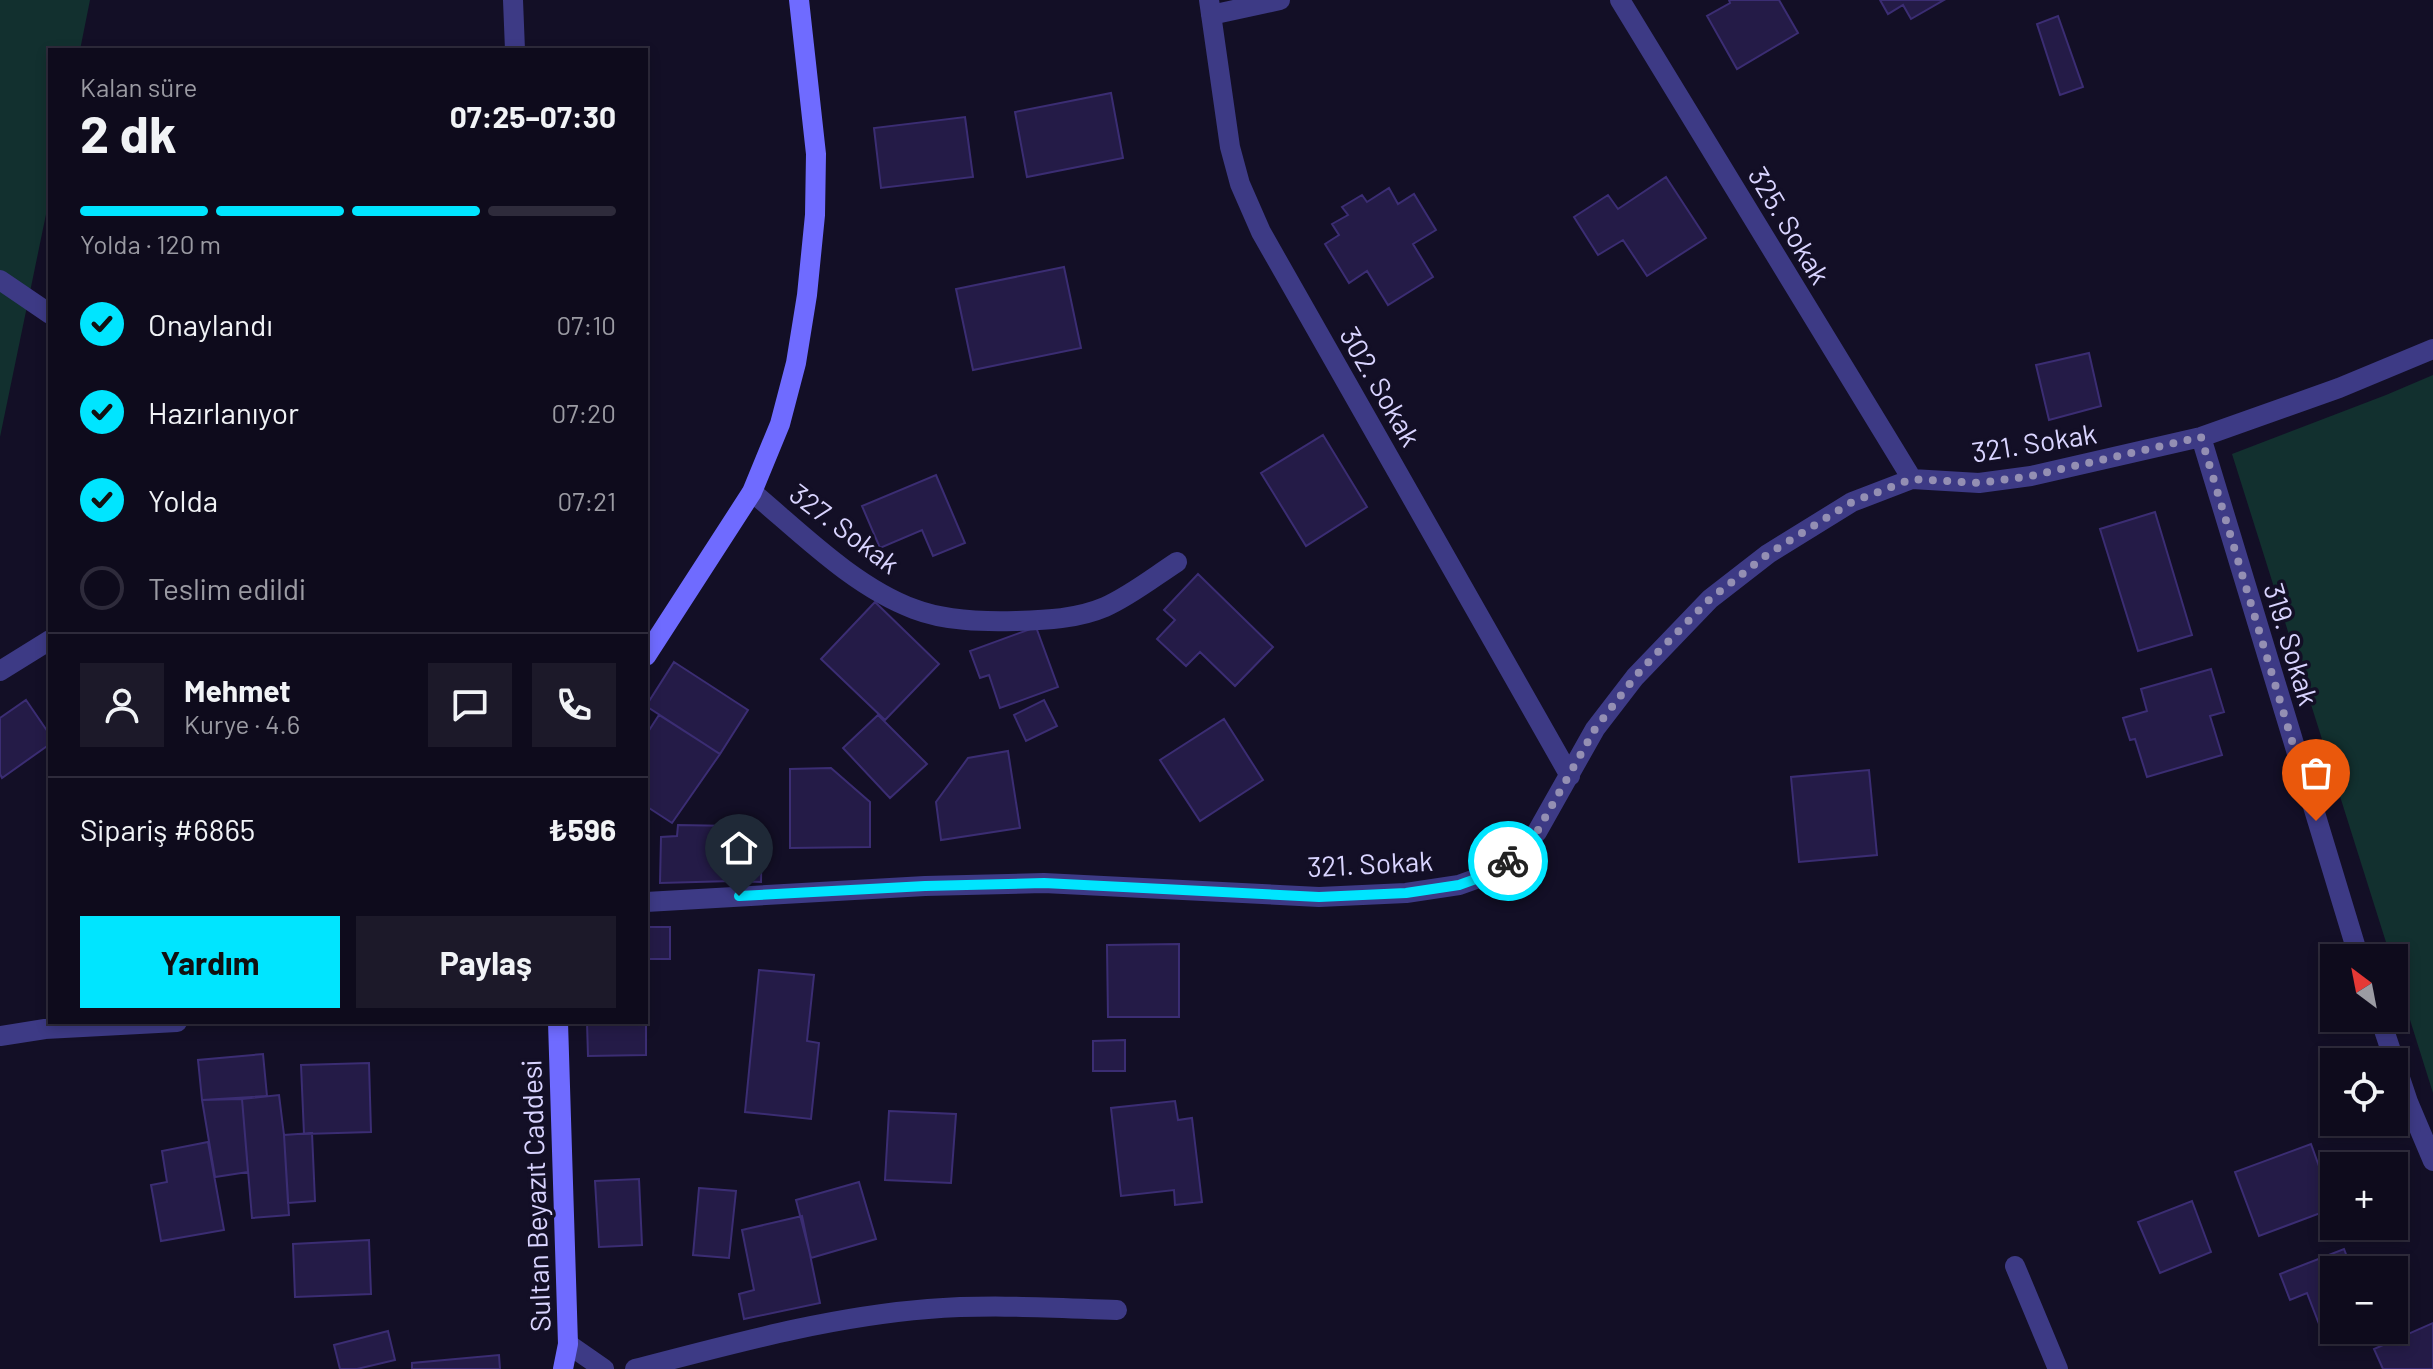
<!DOCTYPE html>
<html lang="tr">
<meta charset="utf-8">
<style>
body{margin:0;font-family:Barlow,sans-serif;background:#1c1929;color:#f1f3f6;height:100vh;display:flex;flex-direction:column;font-size:30px;white-space:nowrap}
*{box-sizing:border-box;margin:0}
p{font-size:26px;color:#9b9ba3}
.icon{flex:none;width:44px;height:44px;fill:none;stroke:currentColor;stroke-width:2;stroke-linecap:round;stroke-linejoin:round}
.map{position:relative;flex:1;overflow:hidden}
.panel{position:absolute;left:48px;top:48px;width:600px;height:976px;display:flex;flex-direction:column;background:#0e0b1c;border-radius:0px;box-shadow:0 4px 12px #0003,0 0 0 2px #2e2b3b}
.panel>*{flex:none}
.needle{width:52px;rotate:328deg}
.tools{position:absolute;left:2320px;top:944px;display:grid;gap:16px}
.tools a{display:grid;place-items:center;width:88px;height:88px;border-radius:0px;background:#0e0b1c;box-shadow:0 4px 12px #0003,0 0 0 2px #2e2b3b;font-size:40px}
.pin{position:absolute;display:grid;place-items:center;width:68px;height:68px;color:#fff;margin:-82px -34px;border-radius:50% 50% 50% 0;rotate:-45deg;box-shadow:0 0 8px #0007}
.pin .icon{rotate:45deg}
.courier{position:absolute;display:grid;place-items:center;width:80px;height:80px;margin:-40px;border:6px solid #00e5ff;border-radius:50%;background:#fff;color:#222;box-shadow:0 2px 10px #0007}
.head em{font-style:normal;font-weight:700}
.head div{display:flex;flex-direction:column-reverse}
.head{display:flex;align-items:center;justify-content:space-between;height:136px;padding:0 32px}
h1{font-size:52px;font-weight:700;line-height:60px}
.bar{display:grid;grid-template-columns:repeat(4,1fr);gap:12px 8px;align-content:center;height:96px;padding:0 32px}
.bar i{height:10px;border-radius:6px;background:#2e2b3b}
.bar .on{background:#00e5ff}
.bar p{grid-column:span 4}
.line{display:flex;align-items:center;gap:20px;padding:0 32px;border-top:2px solid #2e2b3b}
.line div{flex:1}
.round{display:grid;place-items:center;flex:none;width:84px;height:84px;border-radius:0px;background:#1c1929}
ol{padding:0 32px;list-style:none}
li{display:flex;align-items:center;gap:24px;height:88px}
li p{margin-inline-start:auto}
li .icon{padding:8px;border-radius:50%;background:#00e5ff;color:#111;stroke-width:4}
li:last-child{color:#9b9ba3}
li i{width:44px;height:44px;border:4px solid #2e2b3b;border-radius:50%}
.cta{display:flex;gap:16px;margin-top:auto;padding:16px 32px}
.cta a{flex:1;height:92px;border-radius:0px;background:#00e5ff;color:#111;font-size:32px;font-weight:700;line-height:92px;text-align:center}
.cta a+a{background:#1c1929;color:#f1f3f6}
.map>svg:first-child{display:block}
</style>
<div class="map">
<svg width="2433" height="1369" viewBox="0 0 2433 1369">
<rect width="100%" height="100%" fill="#130f26"/>
<path fill="#12302f" d="M0,0H90L80,50H50V195L0,437Z
M2433,375V1093L2394,969V958H2391L2232,454L2386,395Z"/>
<path fill="#241b47" stroke="#3b2d73" stroke-width="2" d="M1729,0H1779L1798,33L1737,69L1707,16L1730,3Z
M1880,0H1944L1911,19L1903,5L1888,14Z
M2058,16L2083,87L2060,95L2037,24Z
M1111,93L1123,158L1027,177L1015,112Z
M965,117L973,177L881,188L874,128Z
M1666,177L1706,238L1647,276L1623,240L1598,255L1574,217L1608,195L1618,209Z
M1389,188L1398,204L1414,194L1436,230L1413,244L1433,277L1388,305L1367,271L1349,283L1325,244L1339,235L1332,224L1348,215L1342,207L1362,195L1367,202Z
M1064,267L1081,348L973,370L956,289Z
M2089,353L2101,406L2049,420L2036,365Z
M1323,435L1367,507L1306,546L1261,473Z
M936,475L965,543L933,556L922,530L880,548L862,506Z
M2155,512L2192,635L2138,651L2100,529Z
M1198,574L1273,647L1235,686L1200,652L1186,666L1157,639L1175,620L1164,610Z
M875,602L939,664L885,720L821,659Z
M1036,627L1058,687L1000,708L989,675L980,678L970,651Z
M674,662L748,710L720,754L646,706Z
M2211,669L2224,712L2210,716L2222,755L2147,777L2135,739L2130,740L2123,718L2147,711L2141,689Z
M26,700L50,735V744L2,778L0,774V718Z
M1044,700L1057,726L1026,741L1014,715Z
M659,715L720,754L672,823L646,806V735Z
M878,715L927,764L890,798L843,748Z
M1224,719L1263,780L1200,821L1160,760Z
M1008,751L1020,828L941,840L936,802L968,758Z
M831,768L870,802V847L790,848V769Z
M1869,770L1877,855L1799,862L1791,777Z
M678,825L733,826L732,881L660,883L661,837L677,836Z
M733,826H762L761,882L732,881Z
M646,927H670V959H646Z
M1179,944V1017H1108L1107,945Z
M759,970L814,975L807,1041L819,1043L811,1119L745,1112Z
M587,1022H646V1055L588,1056Z
M1125,1040V1071H1093V1041Z
M263,1054L267,1096L202,1100L198,1060Z
M369,1063L371,1132L304,1134L301,1065Z
M279,1095L284,1135L289,1215L252,1218L242,1099Z
M242,1099L248,1172L215,1177L202,1100Z
M1175,1101L1178,1120L1192,1118L1202,1202L1175,1205L1174,1190L1121,1196L1111,1108Z
M889,1111L956,1114L951,1183L885,1180Z
M312,1133L315,1201L288,1203L284,1135Z
M208,1142L224,1230L161,1241L151,1185L167,1182L162,1151Z
M2311,1144L2334,1208L2259,1236L2235,1172Z
M639,1179L642,1245L599,1247L595,1181Z
M859,1182L876,1239L811,1258L796,1200Z
M699,1188L736,1191L729,1258L693,1255Z
M2192,1201L2211,1252L2160,1273L2138,1222Z
M802,1216L820,1303L744,1319L739,1294L754,1290L742,1230Z
M369,1240L371,1294L295,1297L293,1244Z
M2344,1249L2352,1270H2334V1318L2319,1324L2307,1293L2290,1300L2280,1274Z
M2433,1323V1369H2383L2374,1349Z
M388,1331L395,1360L357,1369H340L334,1345Z
M499,1355L500,1369H412V1363Z"/>
<g fill="none" stroke-linecap="round" stroke-linejoin="round">
<path stroke="#3d3a85" stroke-width="20" d="M0,1036L45,1029L177,1022"/>
<path stroke="#3d3a85" stroke-width="20" d="M513,0L515,50
M1209,0L1230,147L1240,184L1261,232L1570,776
M1620,0L1912,479
M1211,15L1280,0
M0,280L50,314
M2201,437L2359,958
M752,492C800,532 854,587 914,609C945,621 982,622 1016,621C1046,620 1077,619 1105,607C1130,596 1154,577 1177,562
M0,671L50,640
M646,902L925,886L1044,883L1319,897L1406,893L1459,885L1484,876L1511,859L1537,832L1595,729L1635,677L1710,599L1768,554L1852,502L1912,479L1979,483L2031,476L2201,437L2339,388L2433,349
M2380,1018L2408,1102L2433,1161
M2015,1266L2058,1369
M568,1344L604,1369
M635,1369C732,1344 828,1317 928,1309C991,1304 1054,1308 1117,1310"/>
<path stroke="#6f6bff" stroke-width="20" d="M646,656L752,492L780,424L796,363L807,295L815,215L816,154L799,0
M558,1022L568,1344L563,1369"/>
</g>
<g fill="none" stroke-linecap="round" stroke-linejoin="round">
<path stroke="#948fb3" stroke-width="8" stroke-dasharray="0 14.4" d="M1508,861L1537,832L1595,729L1635,677L1653,657L1710,599L1768,554L1852,502L1912,479L1979,483L2031,476L2201,437L2316,821"/>
<path stroke="#00e5ff" stroke-width="10" d="M739,896L925,886L1044,883L1319,897L1406,893L1459,885L1484,876L1508,861"/>
</g>
<g text-anchor="middle" dominant-baseline="central" stroke-width="7" stroke-linejoin="round" paint-order="stroke">
<g font-size="28" fill="#d9d4ff" stroke="#130f26">
<text transform="translate(1790 225) rotate(59)">325. Sokak</text>
<text transform="translate(1381 386) rotate(60)">302. Sokak</text>
<text transform="translate(2034 442) rotate(-9)">321. Sokak</text>
<text transform="translate(845 528) rotate(37)">327. Sokak</text>
<text transform="translate(2292 644) rotate(73)">319. Sokak</text>
<text transform="translate(1370 863) rotate(-3)">321. Sokak</text>
<text transform="translate(535 1196) rotate(-92)">Sultan Beyazıt Caddesi</text>
</g>
</g>
</svg>
<div class="tools">
<a><svg class="needle" viewBox="-14 -14 28 28"><path d="M0-13l5 13h-10z" fill="#e53935"/><path d="M0 13l5-13h-10z" fill="#9b9ba3"/></svg></a>
<a><svg class="icon" aria-label="locate" viewBox="0 0 24 24"><circle cx="12" cy="12" r="6"/><path d="M12 2v4M12 18v4M2 12h4M18 12h4"/></svg></a>
<a>+</a>
<a>−</a>
</div>
<div class="pin" style="left:2316px;top:821px;background:#ea580c"><svg class="icon" aria-label="bag" viewBox="0 0 24 24"><path d="M5 8h14l-1 12H6zM9 8a3 3 0 0 1 6 0"/></svg></div>
<div class="pin" style="left:739px;top:896px;background:#1f2937"><svg class="icon" aria-label="home" viewBox="0 0 24 24"><path d="M3 11l9-7 9 7M6 9v11h12V9"/></svg></div>
<div class="courier" style="left:1508px;top:861px"><svg class="icon" aria-label="bike" viewBox="0 0 24 24"><circle cx="6" cy="16" r="4"/><circle cx="18" cy="16" r="4"/><path d="M6 16l4-8h5l3 8M10 8l3 8H6M13 5h3"/></svg></div>
<section class="panel">
<div class="head"><div><h1>2 dk</h1><p>Kalan süre</p></div><em>07:25–07:30</em></div>
<div class="bar"><i class="on"></i><i class="on"></i><i class="on"></i><i></i><p>Yolda · 120 m</p></div>
<ol>
<li><svg class="icon" aria-label="check" viewBox="0 0 24 24"><path d="M5 12l5 5 9-10"/></svg>Onaylandı<p>07:10</p></li>
<li><svg class="icon" aria-label="check" viewBox="0 0 24 24"><path d="M5 12l5 5 9-10"/></svg>Hazırlanıyor<p>07:20</p></li>
<li><svg class="icon" aria-label="check" viewBox="0 0 24 24"><path d="M5 12l5 5 9-10"/></svg>Yolda<p>07:21</p></li>
<li><i></i>Teslim edildi</li>
</ol>
<div class="line" style="height:144px"><a class="round"><svg class="icon" aria-label="person" viewBox="0 0 24 24"><circle cx="12" cy="8" r="4"/><path d="M4 21q1-7 8-7t8 7"/></svg></a><div><b>Mehmet</b><p>Kurye · 4.6</p></div><a class="round"><svg class="icon" aria-label="chat" viewBox="0 0 24 24"><path d="M4 5h16v11H9l-5 4z"/></svg></a><a class="round"><svg class="icon" aria-label="phone" viewBox="0 0 24 24"><path d="M5 4h4l2 5-3 2q2 4 5 5l2-3 5 2v4C11 20 4 13 5 4z"/></svg></a></div>
<div class="line" style="height:104px"><div>Sipariş #6865</div><b>₺596</b></div>
<div class="cta"><a>Yardım</a><a>Paylaş</a></div>
</section>
</div>
